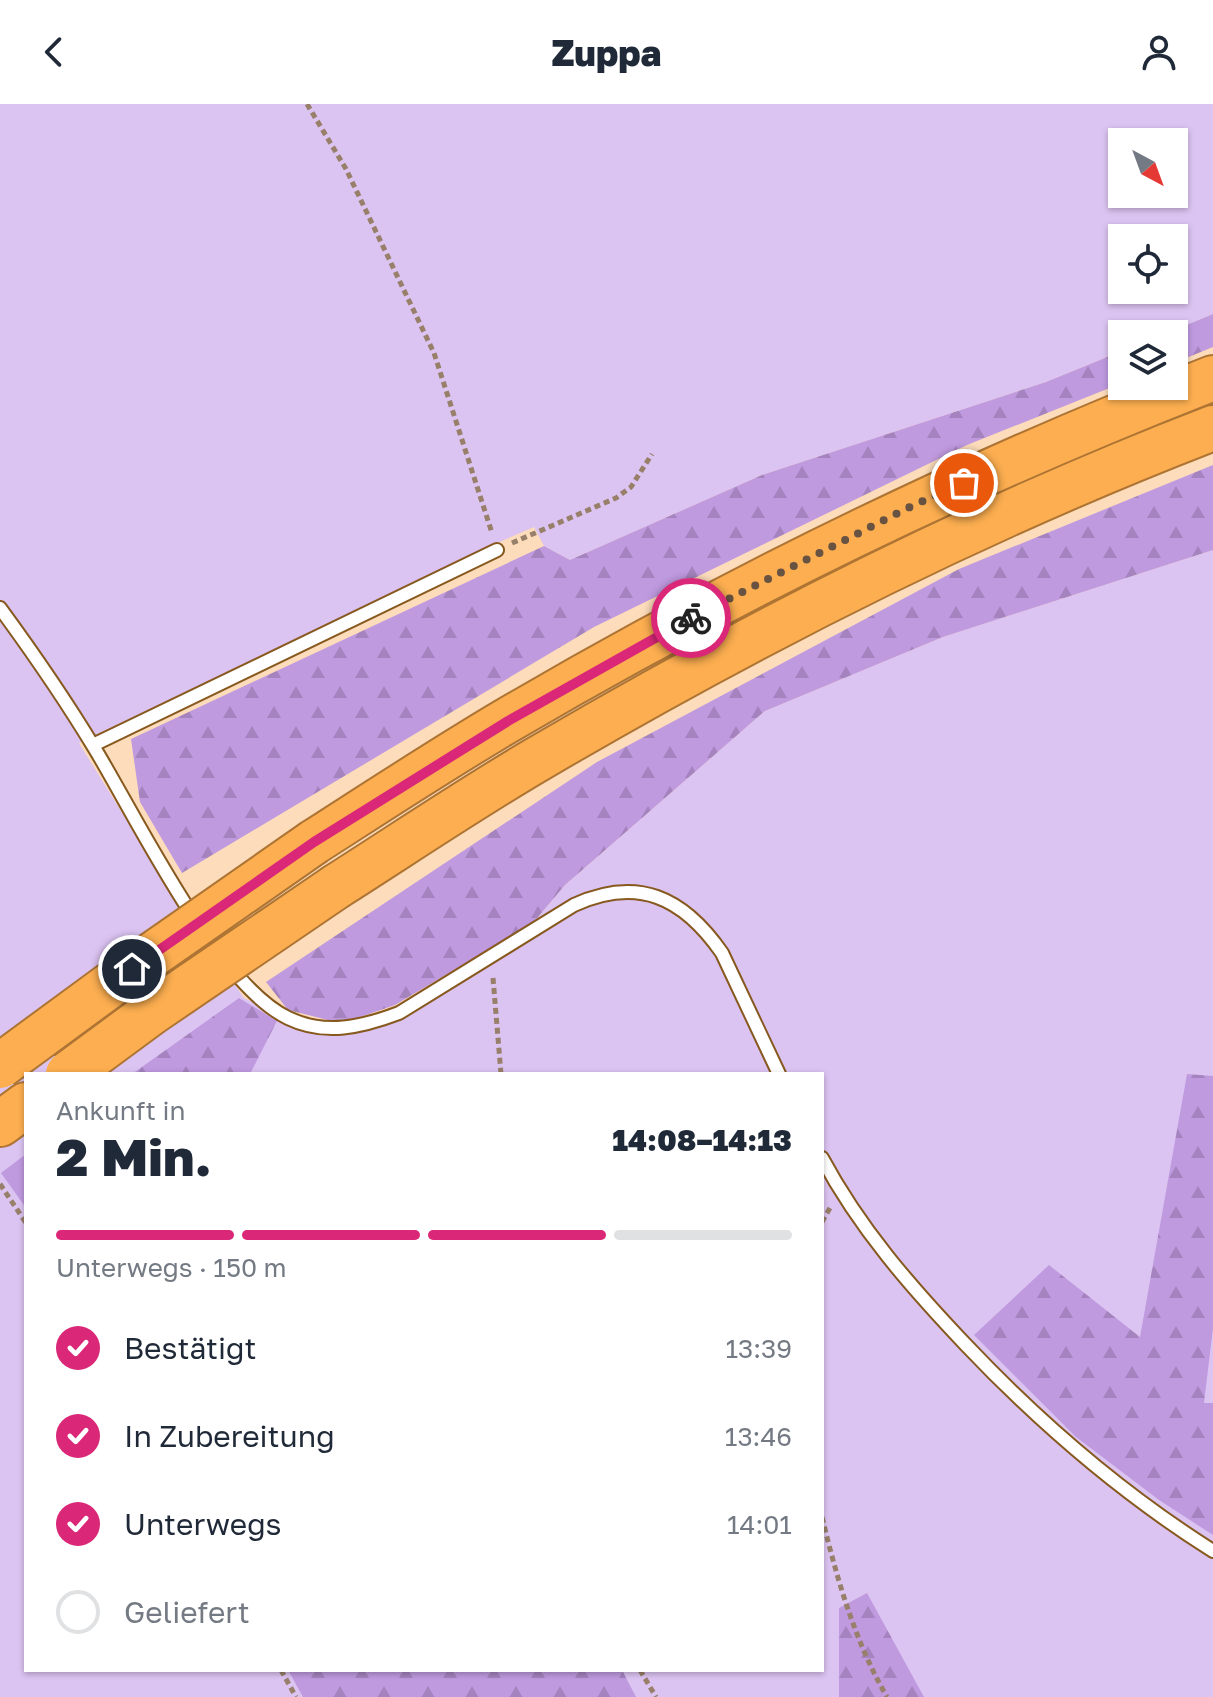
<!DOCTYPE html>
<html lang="de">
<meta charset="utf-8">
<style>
body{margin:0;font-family:"Golos Text",sans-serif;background:#f2f2f3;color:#1f2937;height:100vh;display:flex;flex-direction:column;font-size:30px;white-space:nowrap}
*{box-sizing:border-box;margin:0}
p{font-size:26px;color:#747a83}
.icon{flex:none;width:44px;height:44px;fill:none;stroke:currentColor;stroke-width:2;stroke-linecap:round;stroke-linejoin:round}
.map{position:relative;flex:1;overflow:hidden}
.drawer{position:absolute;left:24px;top:968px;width:800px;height:600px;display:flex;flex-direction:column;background:#fff;border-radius:0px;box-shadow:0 2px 6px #0004}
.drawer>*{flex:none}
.needle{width:52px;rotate:139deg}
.buttons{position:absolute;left:1108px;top:24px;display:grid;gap:16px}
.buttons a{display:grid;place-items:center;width:80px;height:80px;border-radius:0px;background:#fff;box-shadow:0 2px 6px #0004;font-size:40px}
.pin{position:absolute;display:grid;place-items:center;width:68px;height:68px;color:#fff;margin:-34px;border:4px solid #fff;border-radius:50%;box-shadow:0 2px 8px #0007}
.courier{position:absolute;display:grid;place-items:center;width:80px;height:80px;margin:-40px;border:6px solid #db2777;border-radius:50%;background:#fff;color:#222;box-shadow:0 2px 10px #0007}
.summary em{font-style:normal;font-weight:800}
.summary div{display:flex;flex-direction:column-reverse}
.summary{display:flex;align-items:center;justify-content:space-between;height:136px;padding:0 32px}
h1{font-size:52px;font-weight:800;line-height:60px}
.bar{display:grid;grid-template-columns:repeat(4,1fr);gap:12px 8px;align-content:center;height:96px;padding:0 32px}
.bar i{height:10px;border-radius:6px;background:#e0e1e3}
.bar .on{background:#db2777}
.bar p{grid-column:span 4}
ol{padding:0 32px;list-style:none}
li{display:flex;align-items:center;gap:24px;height:88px}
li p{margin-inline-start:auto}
li .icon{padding:8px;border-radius:50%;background:#db2777;color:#fff;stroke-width:4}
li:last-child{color:#747a83}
li i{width:44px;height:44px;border:4px solid #e0e1e3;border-radius:50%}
header{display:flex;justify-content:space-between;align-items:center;height:104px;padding:0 32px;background:#fff;font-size:36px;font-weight:800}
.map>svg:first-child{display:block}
</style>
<header><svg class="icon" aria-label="back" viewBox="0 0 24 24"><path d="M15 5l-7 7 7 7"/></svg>Zuppa<svg class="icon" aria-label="person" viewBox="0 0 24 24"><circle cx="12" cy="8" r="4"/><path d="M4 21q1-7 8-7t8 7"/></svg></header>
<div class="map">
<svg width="1213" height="1593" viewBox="0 0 1213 1593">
<defs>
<pattern id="forest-firs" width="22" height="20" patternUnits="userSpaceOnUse" patternTransform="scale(2)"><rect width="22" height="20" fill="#bf9adf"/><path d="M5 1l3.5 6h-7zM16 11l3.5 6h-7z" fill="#a483be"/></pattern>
</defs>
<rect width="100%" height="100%" fill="#fcdcbb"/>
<path fill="#dcc4f2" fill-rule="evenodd" d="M0,0H1213V210L1165,230H1122V247L1046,278L762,371L570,456L544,442L534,423L479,447L79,639L170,786L244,894L289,915L326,925L355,929L399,909L518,837L565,781L765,607L943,533L1213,446V1593H0ZM1122,38H1174V90H1122ZM1122,134H1174V186H1122ZM26,970H822V1566H26Z"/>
<path fill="url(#forest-firs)" d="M1213,210V243L1174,259V230H1165Z
M1122,247V279L967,341L594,523L182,769L140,698L131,635L544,442L570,456L762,371L1046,278Z
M1213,361V446L943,533L765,607L565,781L533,819L395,901L346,918L328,916L288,906L266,878L597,658L959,465Z
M239,894L277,917L250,970H132Z
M1187,970L1213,972V1224L1204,1299H1213V1431L1159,1396L1076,1333L974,1231L1049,1161L1140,1233Z
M26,1050V1104L1,1069Z
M867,1489L924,1593H839V1504Z
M288,1566H622L636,1593H303Z"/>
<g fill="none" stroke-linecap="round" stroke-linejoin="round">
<g stroke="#87591f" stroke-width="16">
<path id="lane" d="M0,504C33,549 66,597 95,645C138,716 216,879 288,914C325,932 362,923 399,909L574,801C638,772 683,793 722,849L779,970
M93,641L497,446
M822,1054C860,1125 911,1183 966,1241C1041,1320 1121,1389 1213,1447"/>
</g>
<g stroke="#ad7434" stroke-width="48">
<path id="highway" d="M314,738C378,697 442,655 508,616C733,484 970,369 1213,274
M337,782C403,740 468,696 536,656C752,529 979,414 1213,324
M0,1020L26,1001"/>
</g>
<path stroke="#987f69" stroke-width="5" stroke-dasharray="6 4" stroke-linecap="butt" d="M307,0L346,65L434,249L492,429
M512,439L616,394L631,383L652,350
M493,874L501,970
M0,1080L26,1119
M822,1118L830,1104
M822,1413C837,1475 855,1538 887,1593
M281,1566L296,1593
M640,1566L656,1593"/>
<use href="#lane" stroke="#fff" stroke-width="12"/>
<use href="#highway" stroke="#fcae50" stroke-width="44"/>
<g stroke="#ad7434" stroke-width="48" stroke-linecap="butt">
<path id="highway-bridge" d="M0,962L132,865L314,738
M68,970L152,908L337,782"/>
</g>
<use href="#highway-bridge" stroke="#fcae50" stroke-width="44"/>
</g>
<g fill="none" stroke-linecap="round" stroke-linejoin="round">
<path stroke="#685241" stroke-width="8" stroke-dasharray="0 14.4" d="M691,514L912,402L964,379"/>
<path stroke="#db2777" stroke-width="10" d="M132,865L314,738L508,617L691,514"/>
</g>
</svg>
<div class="buttons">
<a><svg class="needle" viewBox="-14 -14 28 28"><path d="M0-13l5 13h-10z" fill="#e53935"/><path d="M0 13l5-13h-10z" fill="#747a83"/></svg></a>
<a><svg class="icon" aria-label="locate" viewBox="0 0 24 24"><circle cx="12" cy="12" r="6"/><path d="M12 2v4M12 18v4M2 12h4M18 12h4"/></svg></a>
<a><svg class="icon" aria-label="layers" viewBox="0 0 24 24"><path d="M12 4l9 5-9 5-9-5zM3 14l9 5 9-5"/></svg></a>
</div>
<div class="pin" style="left:964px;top:379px;background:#ea580c"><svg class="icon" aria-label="bag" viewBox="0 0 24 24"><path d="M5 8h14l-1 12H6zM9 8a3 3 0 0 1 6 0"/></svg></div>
<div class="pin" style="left:132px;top:865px;background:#1f2937"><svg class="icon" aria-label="home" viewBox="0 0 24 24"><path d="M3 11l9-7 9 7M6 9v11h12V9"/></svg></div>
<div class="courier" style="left:691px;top:514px"><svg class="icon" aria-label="bike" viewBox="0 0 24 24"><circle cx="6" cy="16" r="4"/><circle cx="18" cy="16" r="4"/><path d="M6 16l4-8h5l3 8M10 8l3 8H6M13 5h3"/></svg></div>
<section class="drawer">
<div class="summary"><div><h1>2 Min.</h1><p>Ankunft in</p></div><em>14:08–14:13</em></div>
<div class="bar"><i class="on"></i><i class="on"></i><i class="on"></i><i></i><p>Unterwegs · 150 m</p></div>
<ol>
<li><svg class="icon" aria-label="check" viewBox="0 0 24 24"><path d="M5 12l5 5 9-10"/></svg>Bestätigt<p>13:39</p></li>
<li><svg class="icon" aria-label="check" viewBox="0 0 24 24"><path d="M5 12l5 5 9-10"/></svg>In Zubereitung<p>13:46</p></li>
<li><svg class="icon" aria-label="check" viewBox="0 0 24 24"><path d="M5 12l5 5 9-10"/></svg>Unterwegs<p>14:01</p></li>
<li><i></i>Geliefert</li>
</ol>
</section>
</div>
